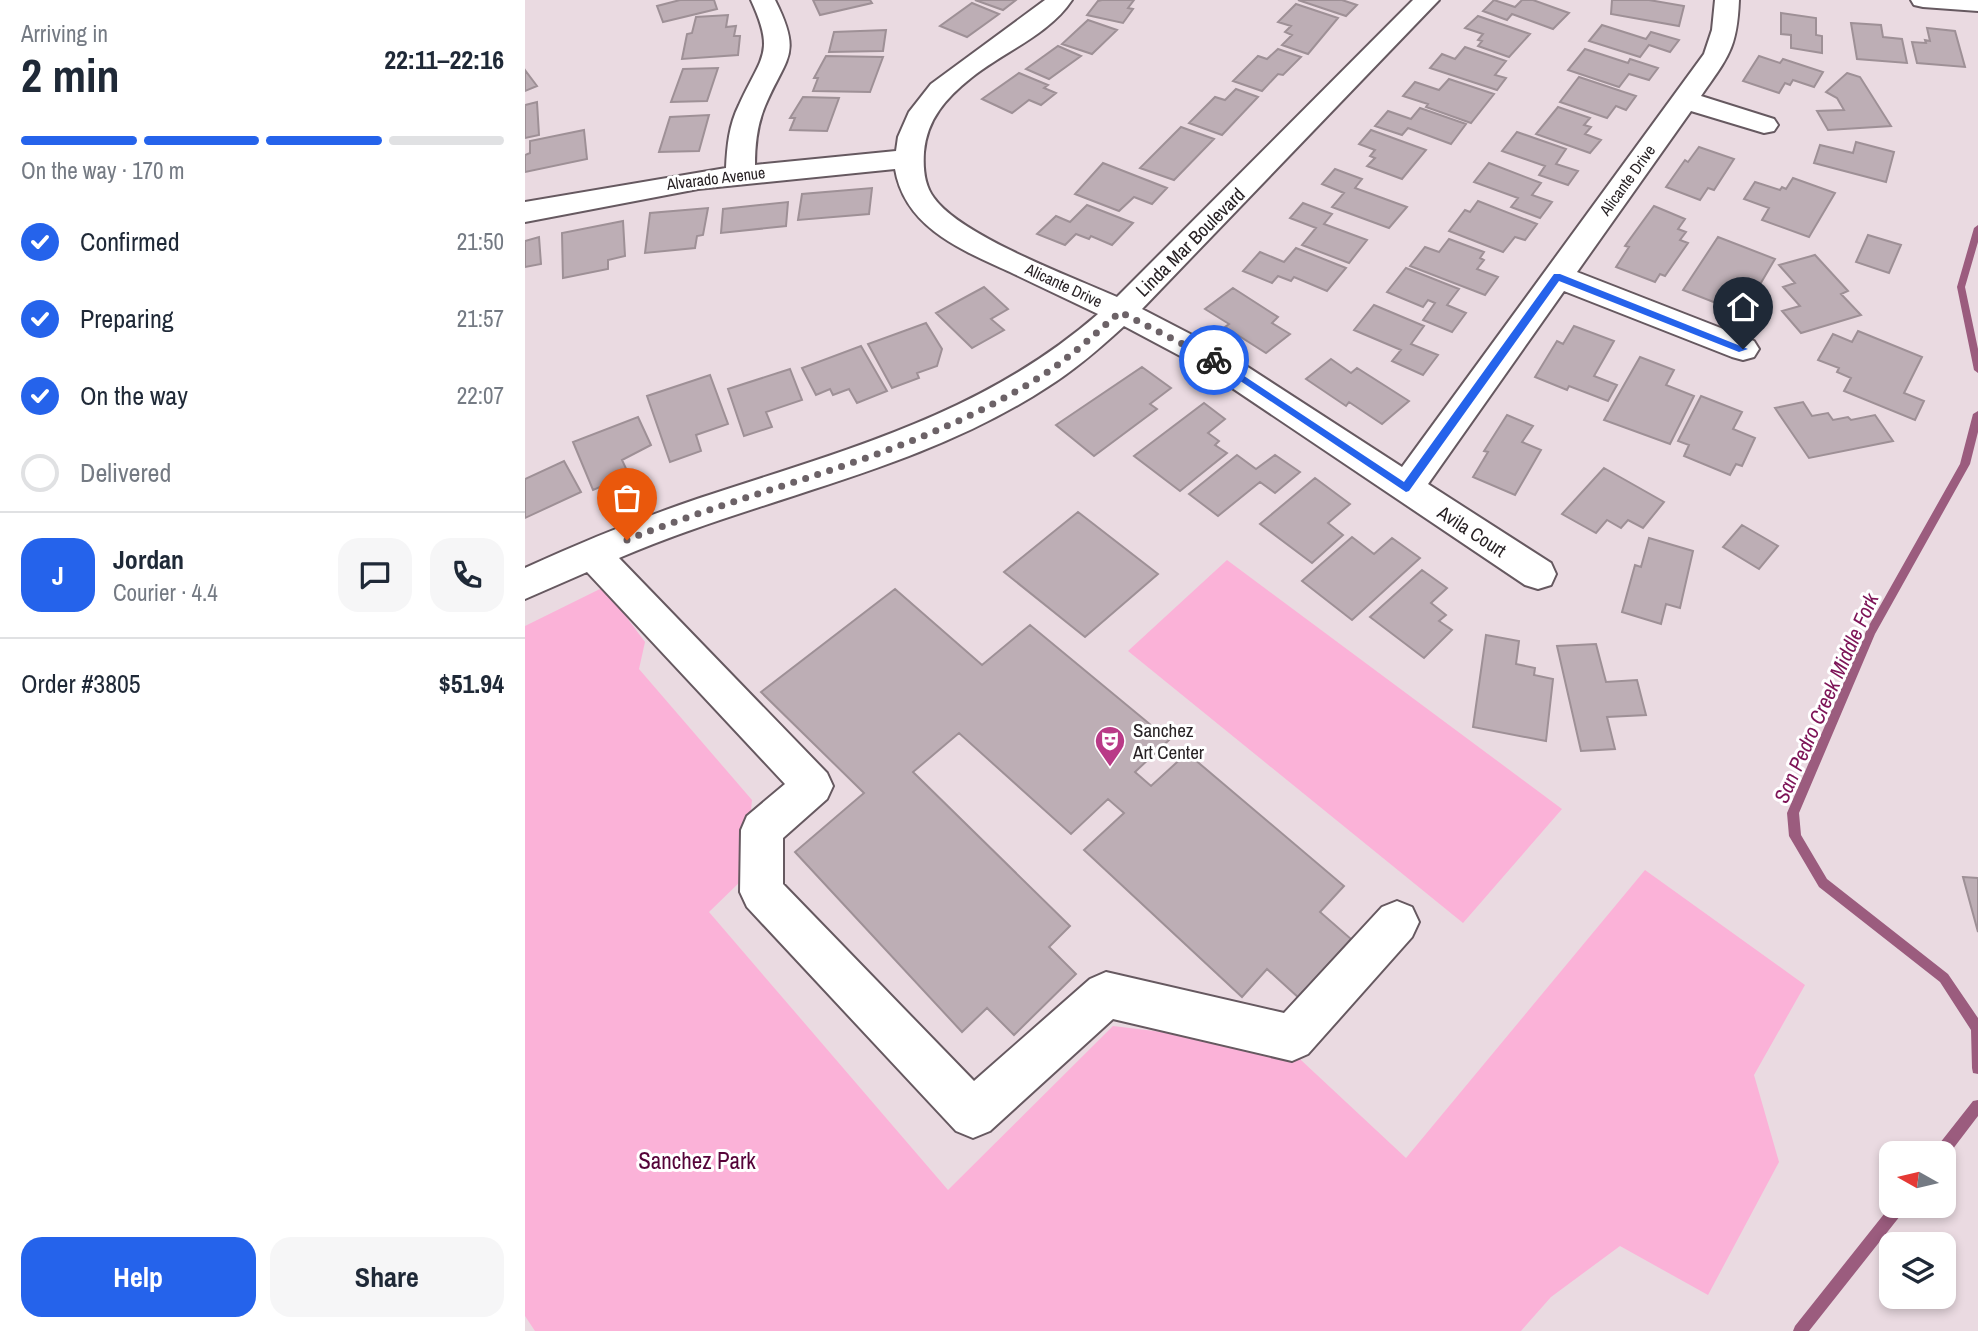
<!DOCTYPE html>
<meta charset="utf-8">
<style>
body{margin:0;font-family:"Archivo Narrow",sans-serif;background:#f6f6f7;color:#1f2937;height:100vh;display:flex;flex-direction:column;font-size:26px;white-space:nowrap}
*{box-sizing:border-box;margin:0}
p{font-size:23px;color:#747a83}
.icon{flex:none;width:38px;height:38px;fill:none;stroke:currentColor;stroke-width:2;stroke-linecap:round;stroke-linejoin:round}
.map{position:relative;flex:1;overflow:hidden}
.details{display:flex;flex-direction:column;background:#fff;width:525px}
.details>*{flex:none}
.needle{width:46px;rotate:278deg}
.buttons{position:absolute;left:1354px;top:1141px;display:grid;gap:14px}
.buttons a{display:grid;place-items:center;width:77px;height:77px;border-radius:14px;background:#fff;box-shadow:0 4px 10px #0003;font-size:35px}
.pin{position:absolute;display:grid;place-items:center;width:60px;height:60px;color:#fff;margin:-72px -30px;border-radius:50% 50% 50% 0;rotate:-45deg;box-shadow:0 0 7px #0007}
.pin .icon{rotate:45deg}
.courier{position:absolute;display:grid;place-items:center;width:70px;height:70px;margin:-35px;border:5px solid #2563eb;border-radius:50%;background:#fff;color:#222;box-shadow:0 2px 9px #0007}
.overview em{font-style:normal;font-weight:700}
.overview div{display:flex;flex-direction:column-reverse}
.overview{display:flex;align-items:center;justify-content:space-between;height:119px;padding:0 21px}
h1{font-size:46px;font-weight:700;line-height:52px}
.bar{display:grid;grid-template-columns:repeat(4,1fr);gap:10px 7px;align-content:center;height:84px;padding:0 21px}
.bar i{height:9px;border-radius:5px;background:#e0e1e3}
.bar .active{background:#2563eb}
.bar p{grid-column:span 4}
.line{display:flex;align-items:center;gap:18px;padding:0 21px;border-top:2px solid #e0e1e3}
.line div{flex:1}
.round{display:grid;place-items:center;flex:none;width:74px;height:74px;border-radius:21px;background:#f6f6f7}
ol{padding:0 21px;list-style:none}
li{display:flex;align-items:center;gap:21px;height:77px}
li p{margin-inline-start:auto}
li .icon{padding:7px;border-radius:50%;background:#2563eb;color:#fff;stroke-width:4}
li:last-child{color:#747a83}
li i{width:38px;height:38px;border:4px solid #e0e1e3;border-radius:50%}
.cta{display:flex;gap:14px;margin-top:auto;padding:14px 21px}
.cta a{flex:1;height:80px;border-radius:21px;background:#2563eb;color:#fff;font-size:28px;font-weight:700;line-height:80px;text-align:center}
.cta a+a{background:#f6f6f7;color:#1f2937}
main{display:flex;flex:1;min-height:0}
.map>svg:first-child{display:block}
</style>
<main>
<section class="details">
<div class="overview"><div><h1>2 min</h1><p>Arriving in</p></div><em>22:11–22:16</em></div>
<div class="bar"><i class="active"></i><i class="active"></i><i class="active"></i><i></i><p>On the way · 170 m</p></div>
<ol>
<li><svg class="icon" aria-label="check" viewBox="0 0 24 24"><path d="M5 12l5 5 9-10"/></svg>Confirmed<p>21:50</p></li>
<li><svg class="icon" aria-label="check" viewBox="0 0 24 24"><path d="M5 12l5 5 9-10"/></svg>Preparing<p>21:57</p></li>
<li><svg class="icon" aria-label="check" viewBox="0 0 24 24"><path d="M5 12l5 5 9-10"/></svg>On the way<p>22:07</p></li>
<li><i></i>Delivered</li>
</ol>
<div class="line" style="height:126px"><b class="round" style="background:#2563eb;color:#fff">J</b><div><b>Jordan</b><p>Courier · 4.4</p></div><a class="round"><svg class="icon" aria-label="chat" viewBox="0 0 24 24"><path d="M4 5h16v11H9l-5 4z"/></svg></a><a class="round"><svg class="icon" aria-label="phone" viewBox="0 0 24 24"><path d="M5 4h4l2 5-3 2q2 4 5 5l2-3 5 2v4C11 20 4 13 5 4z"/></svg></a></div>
<div class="line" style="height:91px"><div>Order #3805</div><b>$51.94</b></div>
<div class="cta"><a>Help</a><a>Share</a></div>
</section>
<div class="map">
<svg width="1453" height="1331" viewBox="0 0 1453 1331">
<rect width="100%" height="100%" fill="#eadae1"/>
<path fill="#fbb2d8" d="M702,560L1037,809L938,923L603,651Z
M79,587L120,642L114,669L227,800L219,878L184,912L423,1190L588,1026L762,1047L881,1158L1120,870L1280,985L1229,1075L1254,1162L1183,1295L1095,1246L1026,1297L996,1331H10L0,1316V626Z"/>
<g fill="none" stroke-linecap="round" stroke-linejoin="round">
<path fill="#9b5c7e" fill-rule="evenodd" d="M1453,225V242L1440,287L1453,349V373L1449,370L1432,287L1449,228Z
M1453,411V432L1445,464L1350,634L1274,813L1276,835L1302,879L1423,974L1453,1018V1074L1448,1073L1447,1068L1446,1030L1415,982L1294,887L1264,836L1262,813L1342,629L1435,464L1448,414Z
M1453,1100V1116L1421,1158H1419V1153H1410L1411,1148L1448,1101Z
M1367,1204V1206H1381L1379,1211L1284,1331H1268L1270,1326Z"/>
</g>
<path fill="#bdaeb5" stroke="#9e9096" stroke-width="2" d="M155,0H189L192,9L138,22L132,6Z
M288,0H345L347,3L295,15Z
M450,0H491L478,10Z
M577,0H609L603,8L608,9L598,23L562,15L573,1Z
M773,0H817L832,5L821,16Z
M969,0L990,7L997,0H1008L1044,13L1028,29L987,14L982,20L958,11Z
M1087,0H1124L1159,6L1154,26L1086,14Z
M447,3L474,14L442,37L415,26Z
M771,4L813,18L783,54L757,45L767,35L760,32L766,26L753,22Z
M1256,13L1291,18V35L1297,36V53L1266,48V35L1256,34Z
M203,15L201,27L211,26L209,36H215L213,55L157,59L162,34L167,33L171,17Z
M953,16L1005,34L984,57L953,46L957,41L953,40L958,34L940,28Z
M563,20L592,30L567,54L537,44Z
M1326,23L1356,25L1358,37L1377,39L1382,63L1332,59Z
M1077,25L1121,39L1126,32L1154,40L1145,52L1124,45L1115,57L1064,41Z
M1402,28L1430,31L1440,67L1392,63L1387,42L1401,43L1400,40L1405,41Z
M361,30L358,51L304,52L309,32Z
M533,46L556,56L524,79L501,69Z
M940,47L981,61L970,75L981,78L972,90L905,68L917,54L930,59Z
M753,49L776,57L758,75L753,74L737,91L708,81L733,56L742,59Z
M1060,49L1103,63L1105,59L1133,68L1124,80L1104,74L1094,87L1043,70Z
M301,56L358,57L345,92L288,91L293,78H289Z
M1234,56L1255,63L1258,59L1298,72L1289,87L1268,80L1265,85L1260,83L1254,93L1218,81Z
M193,68L182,101L146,102L158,69Z
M0,70L12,86L0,91Z
M494,73L523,85L519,88L531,93L516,105L504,100L487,113L457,99Z
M1322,73L1335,77L1366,126L1303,130L1292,111L1319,110L1312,98L1301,92Z
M1054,77L1111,96L1101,110L1091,106L1082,118L1035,102Z
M924,79L969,94L946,123L901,107L903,104L878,96L890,82L914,90Z
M711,89L733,97L697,135L664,123L690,97L700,100Z
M278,97L314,98L302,131L265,130L270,118H265Z
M12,102L14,135L0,138V105Z
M1033,107L1065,118L1059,125L1066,127L1060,134L1076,140L1065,153L1011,134Z
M895,108L941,124L926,144L883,128L877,135L850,126L863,111L886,119Z
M184,115L174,151L134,152L145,117Z
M656,127L689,139L649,180L615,168Z
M59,130L62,159L0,172V155L5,153V141Z
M846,130L901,150L877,179L842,166L850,158L845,156L850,150L834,144Z
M992,132L1041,149L1031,164L1053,171L1043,185L1014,175L1020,166L977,151Z
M1331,142L1369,152L1361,182L1289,163L1295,145L1328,153Z
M1174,147L1209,159L1189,190L1183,188L1175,200L1141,187L1160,160L1163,162Z
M578,163L642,188L627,204L609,197L594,211L550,194Z
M964,163L1016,183L1007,195L1027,202L1015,218L986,207L993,198L949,182Z
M810,169L837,179L830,188L882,207L864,228L807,207L819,193L797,184Z
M1268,178L1310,193L1284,237L1237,220L1244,208L1219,199L1230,182L1255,190L1257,187L1261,189Z
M347,188L344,214L273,220L277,194Z
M953,201L1012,224L1000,240L990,237L978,252L924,231L940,210L945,212Z
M263,202L261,226L196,233L198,209Z
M778,203L807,214L799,224L842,240L824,263L777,245L791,228L765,218Z
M562,205L608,223L587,245L566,236L564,239L551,234L540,245L512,234L531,216L545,222Z
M1129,206L1160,219L1153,229L1161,232L1155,240L1163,243L1140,276L1135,274L1130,282L1091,267L1104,247L1100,246Z
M183,208L178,235L172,236L170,248L120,253L125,213Z
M98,221L100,256L83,260V269L38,278L37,233Z
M1343,235L1376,245L1364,273L1331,262Z
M14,237L16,264L0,267V241Z
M1193,237L1250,259L1227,298L1201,288L1191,303L1158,290Z
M924,239L959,252L955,258L959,260L952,269L973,277L960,295L885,266L900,247L914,252Z
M771,248L821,268L802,291L769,277L766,281L753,276L747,283L718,271L735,252L759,262Z
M1290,255L1323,291L1316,294L1336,315L1276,333L1257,311L1275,306L1258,287L1270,283L1254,265Z
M881,268L934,289L922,305L941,313L927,332L898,320L910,303L903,300L898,307L862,292Z
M459,287L483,309L466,319L479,330L447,348L411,313Z
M708,288L753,317L747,323L765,334L741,353L700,327L704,324L680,309Z
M849,305L899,326L886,344L913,355L898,375L867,361L876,350L829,330Z
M401,323L417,349L412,366L392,373L394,378L367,388L343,344Z
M1049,326L1089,341L1069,376L1092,385L1083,401L1044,386L1042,390L1010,377L1032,341L1038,344Z
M1333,331L1397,357L1379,393L1399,401L1390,420L1319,391L1326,378L1312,372L1314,368L1293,360L1308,334L1327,342Z
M336,346L362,391L332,403L324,389L308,395L305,389L291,395L277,368Z
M1115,357L1149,370L1141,385L1169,396L1145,444L1079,420Z
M806,359L826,373L832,368L884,401L857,424L824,402L821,406L781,379Z
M617,367L646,388L625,404L632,409L569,456L531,425Z
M265,369L277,400L241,412L247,427L219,436L203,389Z
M185,375L203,424L171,435L176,451L145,462L122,396Z
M1176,396L1217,412L1208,429L1230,438L1217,466L1211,464L1205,475L1159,456L1164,445L1153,441Z
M1278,402L1287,416L1303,413L1308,420L1323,417L1326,420L1350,415L1368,441L1284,458L1250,408Z
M679,403L700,419L683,433L694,441L690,445L702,453L655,491L609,456Z
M982,415L1008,426L997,442L1016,450L990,495L948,477L963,452L959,451Z
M113,417L126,445L97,460L104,475L68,490L48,442Z
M712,455L731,469L750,455L775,472L750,493L735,482L693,516L664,494Z
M39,461L56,492L0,518V479Z
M1079,468L1139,502L1118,528L1103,520L1096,528L1082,520L1071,533L1037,514Z
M790,478L825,504L803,523L818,535L787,563L735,524Z
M553,512L633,574L560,637L479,572Z
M1217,525L1253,546L1234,569L1198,547Z
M827,537L849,554L867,538L895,558L827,620L777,581Z
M1124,538L1168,551L1155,608L1141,604L1136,624L1097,612L1110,565L1116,567Z
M897,570L922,588L906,603L921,615L914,621L927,630L899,658L845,617Z
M370,589L457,665L505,625L644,740L610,772L626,786L662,753L819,886L795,912L826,939L774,998L742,969L717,997L559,850L599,813L583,799L546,834L434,733L388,772L545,926L524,947L551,974L489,1035L462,1008L437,1032L270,852L339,793L236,692Z
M961,635L994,641L991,664L1010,668L1009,675L1028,679L1021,741L948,727Z
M1071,644L1081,682L1112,680L1121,715L1082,717L1090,749L1056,751L1032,646Z
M1438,877L1453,878V932Z"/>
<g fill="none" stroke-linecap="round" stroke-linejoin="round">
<g stroke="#665960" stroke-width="4">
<path id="minor" d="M226,0H250C278,56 261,56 240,106C232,125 230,145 230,165L371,151L373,137L384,112L406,84L520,0H547C524,35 478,52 446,78C421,98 402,119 399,152C398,168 399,185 409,198C436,236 547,277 592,297L888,0H914L617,309L698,351L877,467L1179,54L1187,30L1190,0H1214C1212,49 1203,57 1176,96L1249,119L1253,125L1249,131L1239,133L1166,111L1052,272L1229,341L1234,349L1229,357L1218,360L1207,357L1039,291L903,484L1026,563L1031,574L1026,585L1013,589L1000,585L676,367L599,326C575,348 551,369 524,386C394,472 235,497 94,558L302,773L308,786L302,799L258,838V884L449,1081L565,979L581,972L759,1013L857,907L872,901L887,907L894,922L887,937L783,1054L767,1061L588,1019L465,1131L448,1138L431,1131L222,907L215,892L216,830L222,816L260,784L62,572L0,599V568C57,542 113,519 172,499C316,451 456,416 573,314C544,300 514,286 485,272C437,250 380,228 370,169L173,189L0,222V202L201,168C202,146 204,125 214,105C236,56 251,54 226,0Z
M1386,0H1453V11L1398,7L1389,5Z"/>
</g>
<use href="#minor" fill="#fff" fill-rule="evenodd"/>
</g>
<path fill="#2563eb" d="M1029,274H1035L1223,349L1214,352L1034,281L884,491L881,492L684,360L692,358L879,482Z"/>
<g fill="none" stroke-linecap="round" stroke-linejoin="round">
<path stroke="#6c6267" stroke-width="7" stroke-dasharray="0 12.6" d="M102,540C241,484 394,456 521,373C548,355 571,333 595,312L689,360"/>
</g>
<defs>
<g id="theatre-pin" transform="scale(1.575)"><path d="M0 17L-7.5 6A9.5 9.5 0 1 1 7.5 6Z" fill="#b93a87" stroke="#fff"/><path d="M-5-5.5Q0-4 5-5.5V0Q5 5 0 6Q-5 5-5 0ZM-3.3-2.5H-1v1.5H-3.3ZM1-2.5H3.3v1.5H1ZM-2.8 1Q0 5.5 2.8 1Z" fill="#fff"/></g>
</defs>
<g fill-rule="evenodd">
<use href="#theatre-pin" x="585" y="741"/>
</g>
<g text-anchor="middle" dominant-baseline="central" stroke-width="6" stroke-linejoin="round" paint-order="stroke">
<g font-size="16" fill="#282225" stroke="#fff">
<text transform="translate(191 178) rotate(-7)">Alvarado Avenue</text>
<text transform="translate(1102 180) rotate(-54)">Alicante Drive</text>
<text transform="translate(539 285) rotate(25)">Alicante Drive</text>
</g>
<g font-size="19" fill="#282225" stroke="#fff">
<text transform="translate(665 242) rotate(-45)">Linda Mar Boulevard</text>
<text transform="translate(947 531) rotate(33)">Avila Court</text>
</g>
<g font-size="19" fill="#282225" stroke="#fff" text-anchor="start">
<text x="608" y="730">Sanchez<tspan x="608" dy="22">Art Center</tspan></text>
</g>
<g font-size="21" font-style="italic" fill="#7d1357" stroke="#fff">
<text transform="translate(1301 698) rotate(-66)">San Pedro Creek Middle Fork</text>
</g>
<g font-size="23" fill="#550339" stroke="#fff">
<text x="172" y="1160">Sanchez Park</text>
</g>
</g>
</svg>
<div class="buttons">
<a><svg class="needle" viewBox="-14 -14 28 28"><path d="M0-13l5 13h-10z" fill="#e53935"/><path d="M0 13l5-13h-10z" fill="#747a83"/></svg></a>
<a><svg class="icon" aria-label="layers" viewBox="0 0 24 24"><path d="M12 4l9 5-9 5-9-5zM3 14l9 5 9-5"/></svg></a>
</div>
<div class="pin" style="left:102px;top:540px;background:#ea580c"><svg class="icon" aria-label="bag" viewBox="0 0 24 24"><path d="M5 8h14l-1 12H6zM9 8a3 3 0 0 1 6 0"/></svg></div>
<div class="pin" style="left:1218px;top:349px;background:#1f2937"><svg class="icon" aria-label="home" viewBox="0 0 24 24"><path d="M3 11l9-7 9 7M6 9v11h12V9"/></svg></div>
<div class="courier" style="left:689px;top:360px"><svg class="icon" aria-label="bike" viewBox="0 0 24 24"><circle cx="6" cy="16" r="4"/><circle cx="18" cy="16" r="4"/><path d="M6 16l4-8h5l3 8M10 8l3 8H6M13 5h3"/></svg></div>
</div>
</main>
